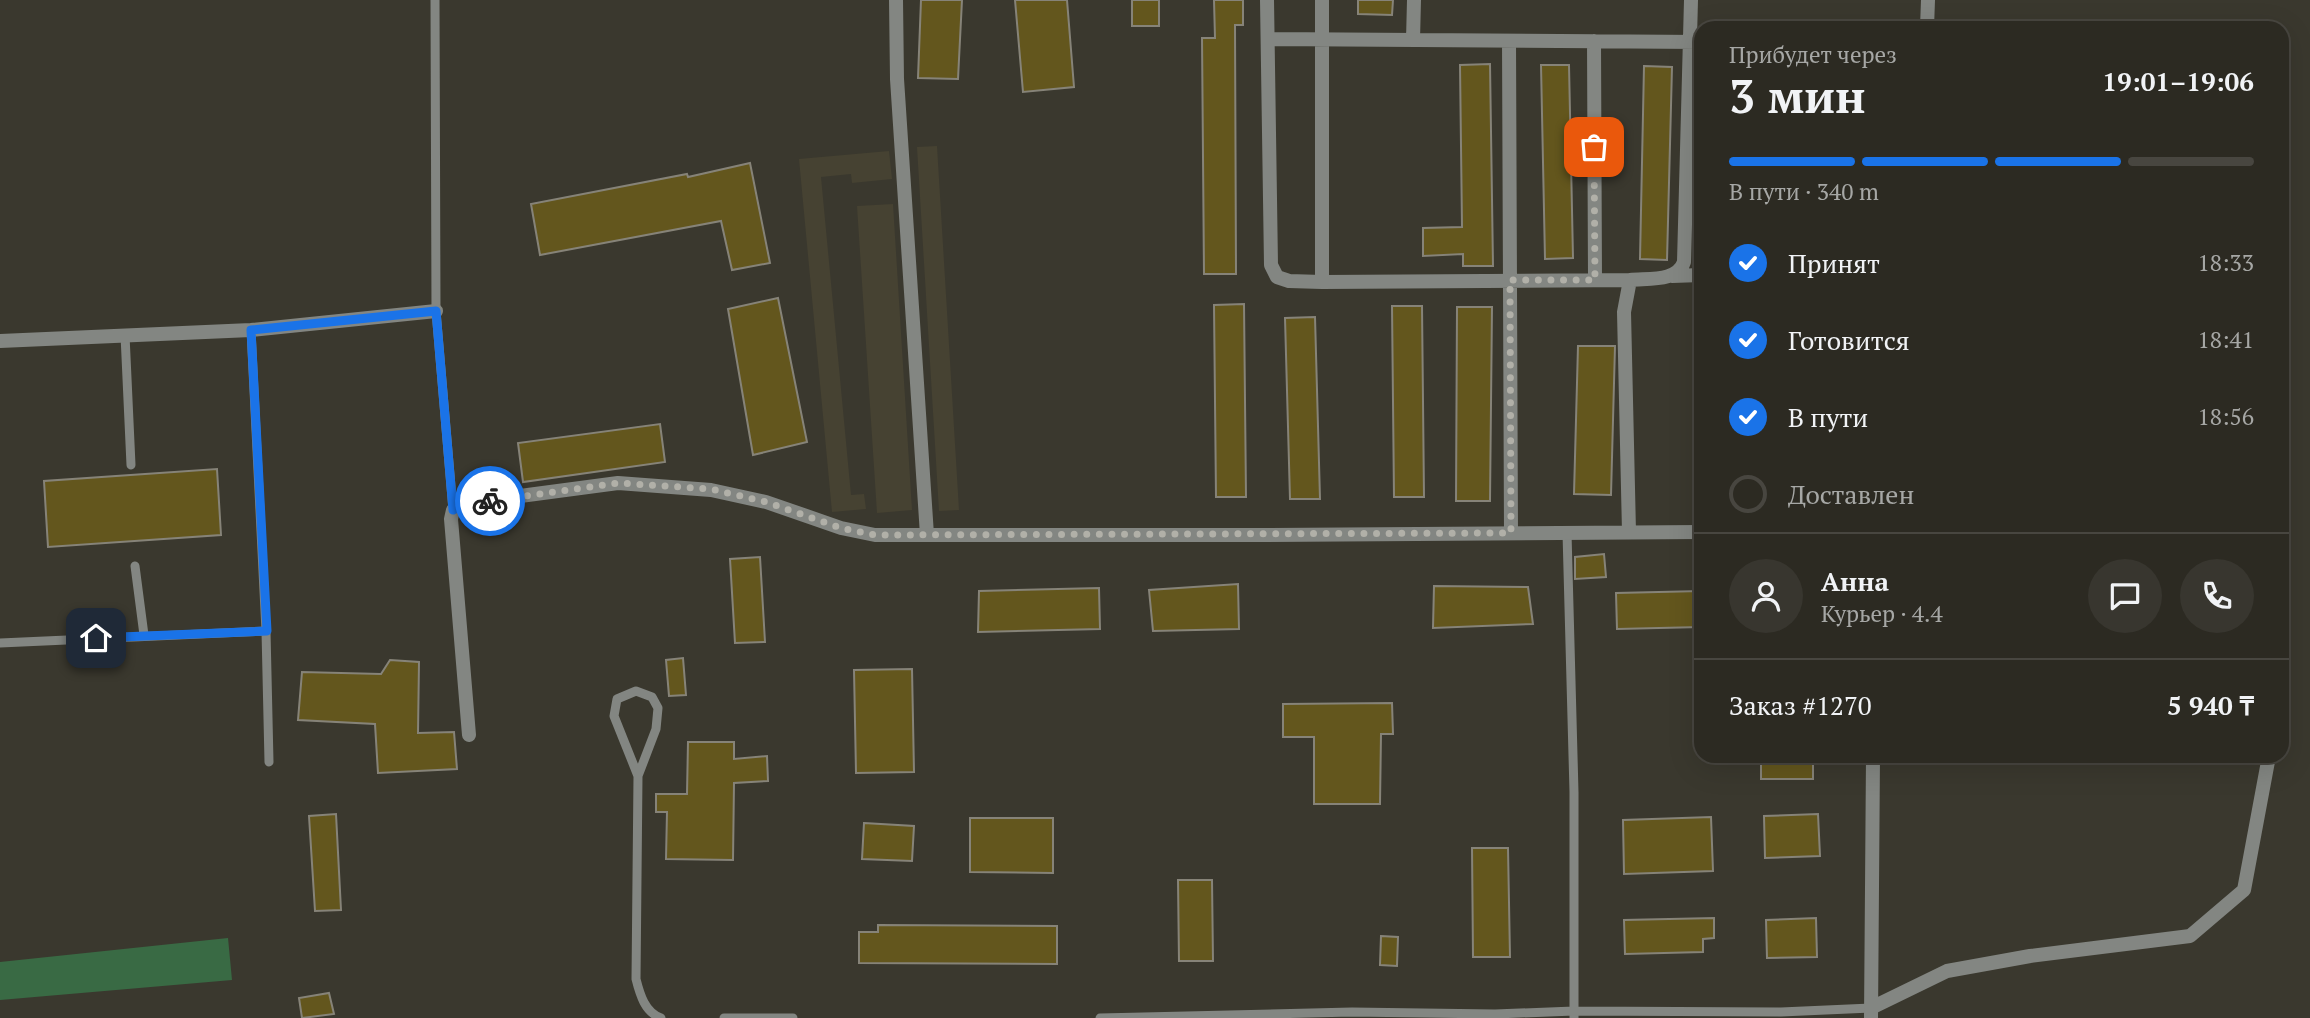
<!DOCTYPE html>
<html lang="ru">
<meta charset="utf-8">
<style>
body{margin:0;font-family:"PT Serif",serif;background:#38362f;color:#f1f3f6;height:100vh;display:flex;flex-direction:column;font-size:26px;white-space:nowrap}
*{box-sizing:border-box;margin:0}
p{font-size:23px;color:#a6a7a5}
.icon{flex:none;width:38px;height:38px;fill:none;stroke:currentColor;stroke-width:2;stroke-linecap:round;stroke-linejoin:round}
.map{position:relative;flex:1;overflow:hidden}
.panel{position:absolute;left:1694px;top:21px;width:595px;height:742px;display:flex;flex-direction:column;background:#2c2a22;border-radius:21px;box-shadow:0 7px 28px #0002,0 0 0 2px #484640}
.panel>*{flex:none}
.pin{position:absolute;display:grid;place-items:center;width:60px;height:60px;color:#fff;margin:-30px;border-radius:14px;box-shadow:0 4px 10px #0006}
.courier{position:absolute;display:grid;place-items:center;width:70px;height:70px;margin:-35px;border:5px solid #1a73e8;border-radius:50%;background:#fff;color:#222;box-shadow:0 2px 9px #0007}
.head em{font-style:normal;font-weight:700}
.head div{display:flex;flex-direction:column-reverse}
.head{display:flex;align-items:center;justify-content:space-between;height:119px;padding:0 35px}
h1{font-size:46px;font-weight:700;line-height:52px}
.bar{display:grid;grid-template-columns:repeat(4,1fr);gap:10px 7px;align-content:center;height:84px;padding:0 35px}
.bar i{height:9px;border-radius:5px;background:#484640}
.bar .on{background:#1a73e8}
.bar p{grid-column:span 4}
.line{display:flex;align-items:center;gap:18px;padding:0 35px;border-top:2px solid #484640}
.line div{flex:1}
.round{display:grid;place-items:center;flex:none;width:74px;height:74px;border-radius:37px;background:#38362f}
ol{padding:0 35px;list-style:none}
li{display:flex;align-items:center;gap:21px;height:77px}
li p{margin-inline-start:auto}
li .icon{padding:7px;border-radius:50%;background:#1a73e8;color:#fff;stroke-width:4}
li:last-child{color:#a6a7a5}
li i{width:38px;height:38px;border:4px solid #484640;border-radius:50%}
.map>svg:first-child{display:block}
</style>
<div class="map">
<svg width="2310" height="1018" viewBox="0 0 2310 1018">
<rect width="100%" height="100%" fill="#3a382e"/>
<path fill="#464232" d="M937,146L959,510L939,511L917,147Z
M889,151L892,179L852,183L851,174L821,177L851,495L864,494L866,509L832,512L799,159Z
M893,204L912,510L877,513L857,206Z"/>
<path fill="#396a44" d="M228,938L232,980L0,1000V962Z"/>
<path fill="#63561d" stroke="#868378" stroke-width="2" d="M921,0H962L958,79L918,78Z
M1015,0H1067L1074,87L1023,92Z
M1132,0H1159V26H1132Z
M1214,0H1243V25H1235L1236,274H1204L1202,38H1215Z
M1358,0H1393L1392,15L1358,14Z
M1490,64L1493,266H1463V254L1423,256V228L1462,227L1460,65Z
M1541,65H1569L1573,258L1545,259Z
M1644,66L1672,67L1667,260L1640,259Z
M750,163L770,263L732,270L721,221L540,255L531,204L687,174L688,177Z
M778,298L807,442L753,455L728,309Z
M1244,304L1246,497H1216L1214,305Z
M1392,306H1422L1424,497H1394Z
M1457,307H1492L1490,501H1456Z
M1315,317L1320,499H1290L1285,318Z
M1578,346H1615L1611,495L1574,494Z
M660,424L665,462L523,482L518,443Z
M217,469L221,535L48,547L44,481Z
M1604,554L1606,577L1575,579V557Z
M760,557L765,642L735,643L730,559Z
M1238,584L1239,629L1153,631L1149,590Z
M1434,586L1528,587L1533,624L1433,628Z
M1099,588L1100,629L978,632L979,591Z
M1701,591V627L1617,629L1616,593Z
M683,658L686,695L669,696L666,660Z
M390,660L419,662L418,733L454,732L457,769L378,773L375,724L298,720L302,672L381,674Z
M912,669L914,772L856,773L854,670Z
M1392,703L1393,734H1381L1380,804H1314V737H1283V704Z
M688,742H734V759L767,756L768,781L734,783L733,860L666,859L667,812H656V794H687Z
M1761,756H1813V779H1761Z
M336,814L341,910L315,911L309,816Z
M1818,814L1820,856L1765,858L1764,816Z
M1711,817L1713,871L1624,874L1623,820Z
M970,818H1053V873L970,872Z
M864,823L914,826L912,861L862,859Z
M1472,848H1508L1510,957H1473Z
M1178,880H1212L1213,961H1179Z
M1714,918V938L1703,939V952L1625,954L1624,920Z
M1816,918L1817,957L1767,958L1766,920Z
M878,925L1057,926V964L859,963V932H878Z
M1381,936L1398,937L1397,966L1380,965Z
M329,993L334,1014L302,1018L299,998Z"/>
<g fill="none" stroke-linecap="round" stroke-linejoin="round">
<path stroke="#838682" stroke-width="9" d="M435,0L436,311L453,510
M251,330L266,631L269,762
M125,335L131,465
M1567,533L1574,792V1018
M135,566L144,635
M0,643L266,631
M638,776L614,716L617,699L636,691L652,697L658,708L656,729L638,776L636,979C640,995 645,1012 661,1018
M724,1018H793
M1100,1018L1352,1012L1495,1014L1574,1011L1781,1012L1871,1008"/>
<path stroke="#838682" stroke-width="14" d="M896,0L897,79L927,535
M1267,0L1271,265L1277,277L1289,281L1322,282L1630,280
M1322,0V282
M1927,28L1928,0
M1268,39L1701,42
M1413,40L1414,0
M1509,41L1511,533
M1594,41L1595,280
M1672,276L1701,275
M0,341L251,330L436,311
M1629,532L1624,312L1630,280C1649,278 1677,282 1684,262L1691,0
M469,735L451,519L453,510L460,506L483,501L618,483L711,490L766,502L841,528L875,535H1262L1701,532
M1871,1008L1947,971L2030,956L2190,936L2244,890L2269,756
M1871,1018L1873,756"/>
</g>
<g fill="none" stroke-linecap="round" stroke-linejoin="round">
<path stroke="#b1b0a8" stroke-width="7" stroke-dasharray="0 12.6" d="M490,501L618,483L711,489L766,502L841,528L875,535L1511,533L1510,280H1595L1594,147"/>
<path stroke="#1a73e8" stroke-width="9" d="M96,638L267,631L251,330L436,311L453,510L460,506L490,501"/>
</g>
</svg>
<div class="pin" style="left:1594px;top:147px;background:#ea580c"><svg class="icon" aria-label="bag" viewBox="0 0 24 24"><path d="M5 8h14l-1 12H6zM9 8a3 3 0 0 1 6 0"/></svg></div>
<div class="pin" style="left:96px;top:638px;background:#1f2937"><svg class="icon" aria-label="home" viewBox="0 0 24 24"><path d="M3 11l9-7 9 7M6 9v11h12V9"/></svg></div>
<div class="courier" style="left:490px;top:501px"><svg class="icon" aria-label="bike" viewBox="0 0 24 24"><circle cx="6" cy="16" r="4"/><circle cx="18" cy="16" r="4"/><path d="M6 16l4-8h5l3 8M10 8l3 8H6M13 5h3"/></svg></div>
<section class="panel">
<div class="head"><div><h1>3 мин</h1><p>Прибудет через</p></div><em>19:01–19:06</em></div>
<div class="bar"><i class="on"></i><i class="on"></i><i class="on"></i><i></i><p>В пути · 340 m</p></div>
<ol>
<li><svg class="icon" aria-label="check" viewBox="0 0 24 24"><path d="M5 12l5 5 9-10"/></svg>Принят<p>18:33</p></li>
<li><svg class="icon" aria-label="check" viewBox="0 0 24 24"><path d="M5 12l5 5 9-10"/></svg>Готовится<p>18:41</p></li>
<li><svg class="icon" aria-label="check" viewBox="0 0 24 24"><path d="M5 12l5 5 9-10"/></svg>В пути<p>18:56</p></li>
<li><i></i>Доставлен</li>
</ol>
<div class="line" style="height:126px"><a class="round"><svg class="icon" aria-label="person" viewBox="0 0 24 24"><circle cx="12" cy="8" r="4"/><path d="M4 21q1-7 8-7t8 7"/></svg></a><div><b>Анна</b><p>Курьер · 4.4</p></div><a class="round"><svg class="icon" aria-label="chat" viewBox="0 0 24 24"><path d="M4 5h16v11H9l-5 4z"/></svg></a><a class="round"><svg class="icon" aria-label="phone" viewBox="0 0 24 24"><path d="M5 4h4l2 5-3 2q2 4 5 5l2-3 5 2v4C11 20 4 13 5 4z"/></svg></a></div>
<div class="line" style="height:91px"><div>Заказ #1270</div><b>5 940 ₸</b></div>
</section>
</div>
